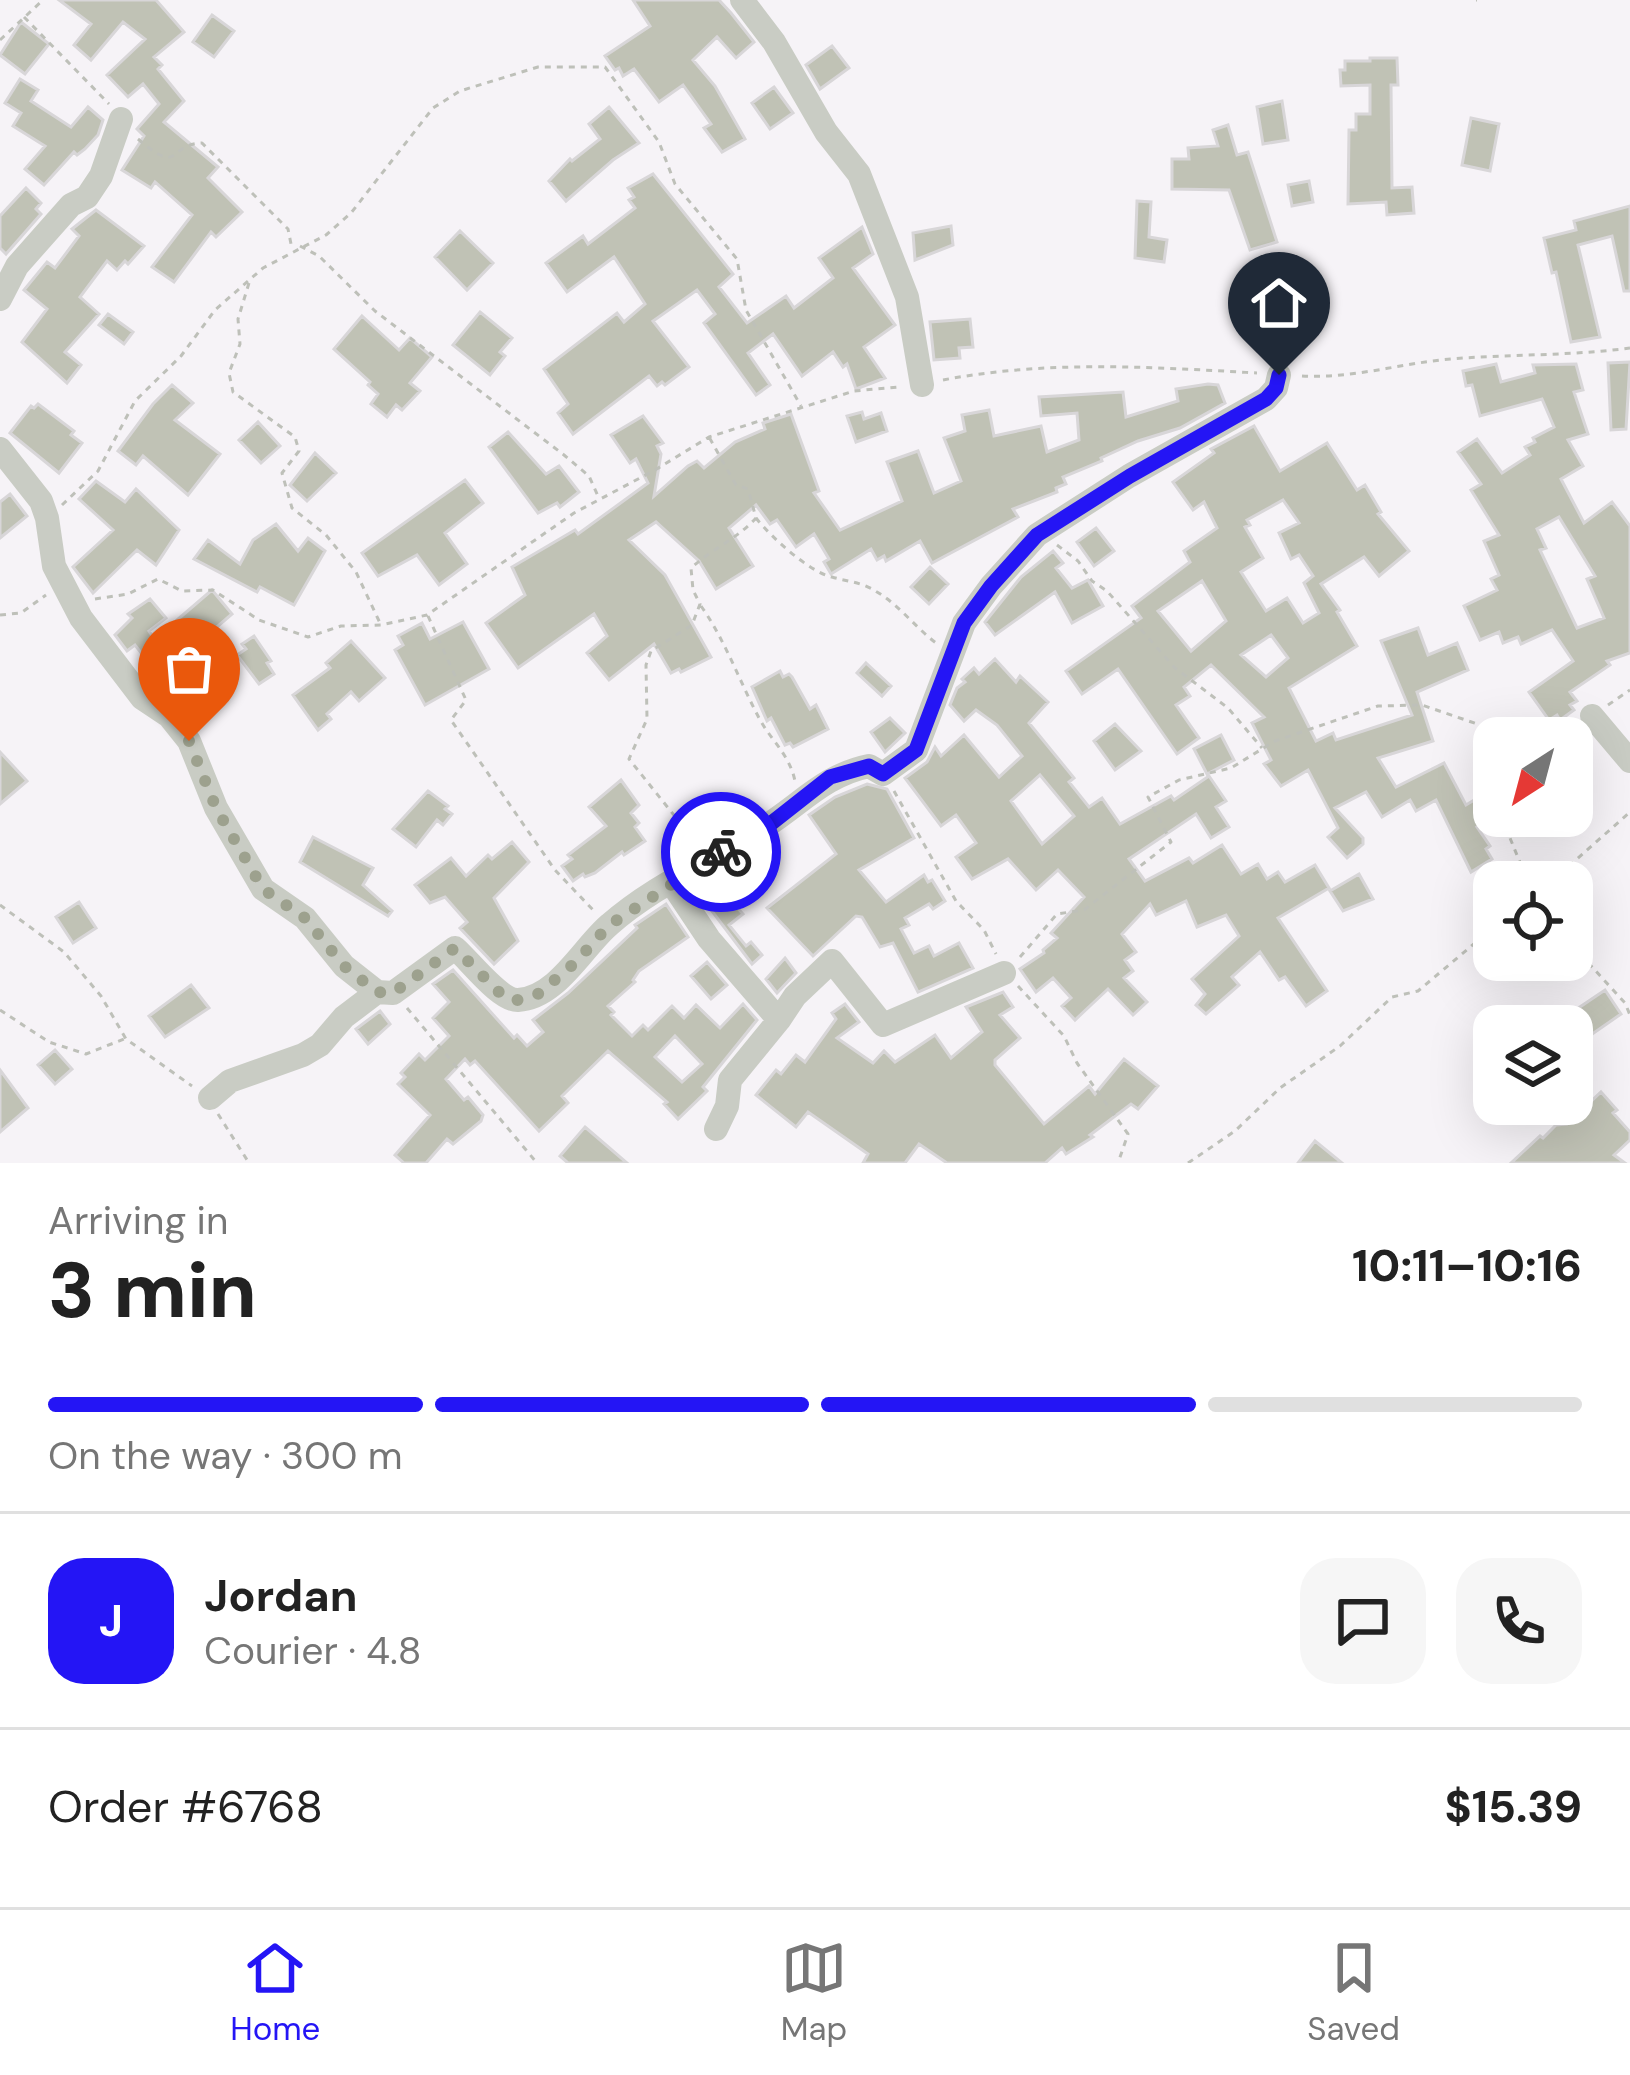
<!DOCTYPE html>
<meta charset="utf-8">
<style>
body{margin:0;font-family:"DM Sans",sans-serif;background:#f6f6f6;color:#222;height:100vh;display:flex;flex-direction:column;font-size:45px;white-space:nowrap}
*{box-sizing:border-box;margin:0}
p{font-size:39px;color:#767676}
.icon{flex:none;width:66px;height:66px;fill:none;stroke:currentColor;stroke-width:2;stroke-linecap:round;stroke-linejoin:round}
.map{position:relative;height:1163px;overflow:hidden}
.side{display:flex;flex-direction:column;background:#fff;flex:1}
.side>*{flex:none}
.needle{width:78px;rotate:216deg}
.buttons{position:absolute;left:1473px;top:717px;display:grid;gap:24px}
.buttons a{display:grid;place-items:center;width:120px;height:120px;border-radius:24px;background:#fff;box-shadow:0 12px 48px #0002;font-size:60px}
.pin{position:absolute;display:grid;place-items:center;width:102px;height:102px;color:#fff;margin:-123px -51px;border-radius:50% 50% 50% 0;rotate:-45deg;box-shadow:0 0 12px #0007}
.pin .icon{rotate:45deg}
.courier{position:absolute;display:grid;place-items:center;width:120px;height:120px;margin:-60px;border:9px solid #2415f5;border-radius:50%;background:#fff;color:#222;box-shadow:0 3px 15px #0007}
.overview em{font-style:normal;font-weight:800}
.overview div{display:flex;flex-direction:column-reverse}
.overview{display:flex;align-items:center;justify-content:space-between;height:204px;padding:0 48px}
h1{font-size:78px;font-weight:800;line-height:90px}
.bar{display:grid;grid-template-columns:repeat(4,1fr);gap:18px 12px;align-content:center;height:144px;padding:0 48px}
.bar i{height:15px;border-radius:9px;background:#e0e0e0}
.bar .on{background:#2415f5}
.bar p{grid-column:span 4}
.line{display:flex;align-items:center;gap:30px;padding:0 48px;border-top:3px solid #e0e0e0}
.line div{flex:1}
.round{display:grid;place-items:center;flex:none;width:126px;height:126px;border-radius:36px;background:#f6f6f6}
.tab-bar{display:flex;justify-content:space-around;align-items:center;height:168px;border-top:3px solid #e0e0e0;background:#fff;font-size:33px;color:#767676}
.tab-bar a{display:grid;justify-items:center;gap:6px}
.tab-bar .on{color:#2415f5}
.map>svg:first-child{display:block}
</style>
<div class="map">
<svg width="1630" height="1163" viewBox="0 0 1630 1163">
<rect width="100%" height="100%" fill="#f6f3f7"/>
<path fill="#c0c2b5" stroke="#d8d6d8" stroke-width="3" fill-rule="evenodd" d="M59,0H156L184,32L154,57L162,65L158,69L184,101L164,122L218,167L208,178L242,212L216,237L211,232L174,282L152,267L192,215L155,182L151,188L122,170L144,136L137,129L159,104L143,84L128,97L107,75L145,39L123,22L91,60L74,45L91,24Z
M633,0H719L731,13L754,42L736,58L717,37L693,60L715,86L745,139L722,152L704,128L711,124L683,85L659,102L634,69L623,76L619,68L615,70L605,56L650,26Z
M212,15L234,31L214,57L193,42Z
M21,22L49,44L25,74L0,55Z
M832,46L849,68L820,89L806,65Z
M1370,58H1397L1398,85H1391L1392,188L1412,187L1414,213L1387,215L1386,202L1348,204L1349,130H1356V114H1370V85L1341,86L1340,70H1345V61H1370Z
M20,79L38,90L31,101L71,127L88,107L103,120L98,135L85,149L77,155L74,152L44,185L25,169L45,146L13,126L21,113L5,103Z
M774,87L793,113L770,129L752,103Z
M1282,101L1288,140L1263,144L1257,107Z
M609,107L639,143L613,160L566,201L549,181L570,159L572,161L600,139L589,124Z
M1471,118L1499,124L1490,171L1462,165Z
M1228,125L1237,155L1248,152L1277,242L1250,250L1229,190L1172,189V159H1189L1188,148L1218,146L1213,130Z
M653,174L733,274L719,287L747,323L786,296L794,308L833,278L819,258L862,227L873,254L853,268L895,325L864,347L885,378L856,389L847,364L843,367L833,352L802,376L773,334L748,353L770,385L756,395L704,323L715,314L697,290L653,321L689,367L665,385L662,382L657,386L649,376L573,434L558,413L568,404L544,369L617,313L624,322L645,304L614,257L567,292L546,263L583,236L588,244L635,208L629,200L634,197L628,188Z
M1309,181L1313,202L1292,206L1288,185Z
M26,188L41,203L36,209L41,214L6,254L0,248V216Z
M1137,201L1151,202L1149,237L1167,240L1164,262L1135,258Z
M1630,206V291H1624L1612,236L1578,245L1600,337L1571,342L1556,272L1552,273L1544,238L1576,230L1574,221Z
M96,210L144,246L128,264L125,261L117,270L107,261L80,297L99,314L65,352L81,365L67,383L22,342L47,309L24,290L47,262L55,268L79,236L72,229Z
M951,226L953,245L915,260L913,233Z
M460,231L493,263L467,290L435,257Z
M480,312L512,338L500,352L505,356L490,375L453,345Z
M108,314L133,332L124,344L99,325Z
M362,316L399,350L410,338L432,357L410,383L420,391L402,410L396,405L387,417L371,404L378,394L368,385L370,382L334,349Z
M970,319L973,347L959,348L960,358L934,360L930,322Z
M1630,362L1626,429L1611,430L1608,363Z
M1496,364L1501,382L1535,373L1533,365L1576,364L1583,390L1574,392L1588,434L1568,440L1583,466L1561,479L1584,523L1612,502L1630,526V653L1607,661L1610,665L1570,692L1577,701L1570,705L1574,710L1560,720L1557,715L1549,720L1529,692L1573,661L1552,630L1521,644L1518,637L1503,643L1499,632L1480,640L1464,606L1497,590L1491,579L1499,575L1484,541L1499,535L1471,490L1481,484L1458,452L1477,439L1502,473L1530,455L1525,447L1535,442L1533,438L1554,427L1542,399L1480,416L1472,385L1466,386L1463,371ZM1559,517L1595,576L1587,579L1604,618L1577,628L1540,550L1546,548L1537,529Z
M1208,384L1218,385L1225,403L1180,428L1138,441L1101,458L1102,461L1063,477L1066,484L1056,488L1057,492L1013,509L1018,517L932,563L920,541L886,561L884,556L877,560L871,549L831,574L824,562L829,559L814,534L796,547L777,520L770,524L756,505L729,528L753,566L716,589L699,561L656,522L629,540L665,575L711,657L681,672L679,669L671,673L654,644L609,680L587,653L607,636L594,614L518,668L486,623L525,595L512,567L575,530L578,534L648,483L636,459L630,463L611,435L643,416L663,443L657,446L661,454L654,496L688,466L697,461L704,468L735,442L765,429L763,423L791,414L819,491L814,493L840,530L902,501L887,462L918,451L934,493L961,481L944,438L965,431L962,415L989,410L994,436L1041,426L1047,452L1079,440L1077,413L1041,416L1039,397L1123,392L1126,417L1178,401L1176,389Z
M172,385L193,403L175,420L220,454L188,495L143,456L136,465L118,451L153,404Z
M38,404L74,431L71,435L82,443L59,473L10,433L31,406L34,408Z
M862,412L864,419L881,413L887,431L856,442L847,416Z
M258,422L280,446L261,463L239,440Z
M1254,426L1280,471L1327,443L1357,490L1365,485L1381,512L1378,514L1409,551L1379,576L1364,557L1321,584L1340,610L1337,612L1357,646L1289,688L1316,741L1333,733L1336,740L1412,715L1381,641L1418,628L1428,655L1457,643L1468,670L1417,692L1433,741L1378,758L1396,787L1444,763L1466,805L1476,799L1487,822L1477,827L1490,846L1486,849L1492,859L1471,872L1436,800L1416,811L1410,800L1382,817L1366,792L1335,808L1363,838V844L1347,858L1328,837L1338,828L1308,770L1281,786L1264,764L1271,760L1252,723L1264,717L1211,665L1184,687L1190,696L1176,705L1199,738L1177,754L1118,669L1082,694L1066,671L1141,618L1132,606L1190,562L1184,551L1217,528L1204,502L1193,510L1173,482L1214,453L1211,449ZM1283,500L1299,523L1279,533L1291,559L1299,555L1313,576L1304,583L1319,613L1303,623L1287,598L1266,611L1241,572L1263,558L1245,527L1250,525L1247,520ZM1202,581L1226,621L1191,651L1158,611ZM1271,635L1288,658L1266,677L1241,655Z
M508,432L546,474L559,466L579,492L560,507L557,503L538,513L489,447Z
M315,453L336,473L307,501L290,485Z
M465,480L483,503L445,533L467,564L439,585L417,555L378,576L362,553Z
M96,481L125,502L136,489L179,530L156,565L137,550L93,593L73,567L113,530L79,499Z
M10,494L27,516L0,538V502Z
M276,524L298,551L308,538L325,551L294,605L260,587L257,592L194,559L208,540L240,564L253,540Z
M1096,528L1114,551L1094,566L1077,542Z
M1053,551L1063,563L1056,568L1072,588L1088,580L1103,606L1072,623L1055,592L995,635L985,622L1021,577Z
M930,567L948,584L929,604L911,587Z
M212,590L232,614L197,644L177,620Z
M150,599L166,618L149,631L174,670L157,684L148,672L153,668L135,645L127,651L115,635L132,618L128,614Z
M463,622L489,669L425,705L395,650L403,645L398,636L422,623L430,639Z
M254,636L271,661L267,663L274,674L259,684L237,655L246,649L242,644Z
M351,641L385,678L359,701L351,692L327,714L331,719L318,730L293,695L330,668L326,663Z
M995,659L1016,682L1020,676L1048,702L1029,723L1074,778L1069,782L1089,807L1102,798L1120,824L1171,796L1174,800L1209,776L1226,801L1216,807L1229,827L1211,838L1196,814L1129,859L1145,881L1189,858L1193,863L1222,845L1241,874L1258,864L1267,879L1278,872L1285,882L1315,865L1329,888L1278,918L1327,991L1306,1006L1285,977L1279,980L1260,952L1232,977L1239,985L1206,1014L1196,1005L1205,994L1192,979L1239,936L1226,915L1197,927L1186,901L1156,915L1150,904L1122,934L1136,952L1125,960L1133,971L1124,978L1147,1002L1133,1015L1108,989L1075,1020L1062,1006L1071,998L1053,978L1036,992L1020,969L1044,953L1043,950L1057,938L1051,933L1084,897L1058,870L1036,890L1008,859L972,879L956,857L976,843L956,815L941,826L905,778L927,762L935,747L941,756L964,735L999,777L1022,756L997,725L976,710L964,721L950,705L957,688L965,682L962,679L974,668L979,674ZM1040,775L1074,816L1042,844L1011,801Z
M866,663L891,686L882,696L857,673Z
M780,671L783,677L789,674L792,677L810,709L816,705L828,729L793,747L790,743L785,745L771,718L767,721L752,687Z
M890,718L905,733L885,752L871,732Z
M1115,724L1141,751L1115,770L1094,741Z
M1221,735L1234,760L1207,774L1194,749Z
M0,752L27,781L0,804Z
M621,780L639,805L631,813L639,823L635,827L645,841L624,855L622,852L595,873L585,877L583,874L573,881L562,866L572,859L568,855L606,826L589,807Z
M867,784L887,789L914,838L859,870L886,902L924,875L928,882L932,880L945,901L933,909L929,904L905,918L909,925L901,929L914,953L929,946L934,956L959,943L973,968L918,992L893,943L880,947L862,917L856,916L813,956L767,908L836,854L809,815L835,797Z
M428,791L448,806L445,809L452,814L443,825L437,820L416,847L393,829Z
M313,837L373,868L363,885L392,911L388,916L300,862Z
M512,842L529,862L494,898L518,941L494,964L460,928L467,922L445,897L430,903L415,885L451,858L466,876L488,855L492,859Z
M1359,874L1373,899L1343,911L1330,891Z
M714,882L743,914L729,925L746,946L751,942L762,955L752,964L699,894Z
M79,902L96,928L73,943L56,917Z
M666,904L688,937L639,971L633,980L635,982L608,1006L614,1012L611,1015L632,1036L643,1025L648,1030L672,1006L684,1018L696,1005L720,1028L743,1004L757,1020L703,1087L707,1091L678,1119L664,1104L667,1102L608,1051L562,1096L568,1103L539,1131L475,1061L470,1065L465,1059L446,1079L464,1100L468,1097L483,1115L481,1121L453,1144L447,1139L426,1163H404L395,1155L430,1115L398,1084L405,1077L401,1073L419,1054L425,1060L449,1036L433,1018L449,1002L433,984L453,970L514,1038L517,1035L527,1046L543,1032L533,1020L568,993L637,928L635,925ZM675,1036L702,1064L682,1082L655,1057Z
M785,958L796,973L777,993L766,979Z
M707,962L727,985L711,999L691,976Z
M191,985L209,1008L165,1037L149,1016Z
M1605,990L1621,1014L1588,1037L1571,1013Z
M1003,992L1013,1007L1000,1015L1020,1038L995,1060V1065L1044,1124L1089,1086L1095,1094L1124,1059L1158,1086L1138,1109L1131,1104L1090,1135L1093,1137L1066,1154L1062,1148L1045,1163H947L919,1144L905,1163H863L868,1154L808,1112L796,1127L756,1095L776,1070L781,1074L796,1055L805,1062L836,1019L832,1013L845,1004L859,1022L837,1038L873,1063L884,1051L895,1062L935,1035L951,1058L982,1032L966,1007Z
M380,1011L390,1024L368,1044L356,1029Z
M55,1050L72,1069L55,1084L38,1065Z
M0,1070L28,1108L0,1132Z
M1601,1092L1617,1110L1613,1113L1630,1132V1140L1614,1155L1625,1163H1511L1540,1136L1543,1138L1556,1125L1567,1124Z
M585,1127L627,1163H568L560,1156Z
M1315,1141L1342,1163H1298Z"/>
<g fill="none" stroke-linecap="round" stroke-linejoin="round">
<path stroke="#bec0b9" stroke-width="3" stroke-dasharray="6 6" stroke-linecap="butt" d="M1476,0H1477
M24,17L109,104
M0,40L43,0
M138,139C182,177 167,144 202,143L288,229L292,249
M300,246L319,256L375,311L564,455L589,476L598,496
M249,283L238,319L240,344L229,373L233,392L295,437L299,451L282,473L292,508L326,535L356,572L380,623
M1302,376C1353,379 1401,363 1451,359C1511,354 1571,356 1630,348
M943,380C1047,360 1152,367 1257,373
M62,505L98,471L135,401L181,356L215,310L263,268L326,235L351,213L433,108L460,91L538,67H605L659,142L675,184L737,259L746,310L801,406
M756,518C770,536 809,572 832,577C849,582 862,582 877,592C899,605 915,627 936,643
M1057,545L1078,561L1092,581L1107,591L1174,667L1228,708L1262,748
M95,599L128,594L158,579L182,591L213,590L259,620L308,637L341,626L381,625L427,615L574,513L655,470L709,437L854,391L898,387
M701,606C725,640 739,680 758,716C770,740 789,753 795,781
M0,615L21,613L46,595
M428,616L466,700L451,720L555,870L594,911
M1608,705L1630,690
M1564,738L1576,728
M894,791L956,901L984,930L996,954
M1501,816L1528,882
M694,847L685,829L629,759L647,719L646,665L651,651L692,625L700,604L693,590L691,568C712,549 738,538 756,518L748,489L736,485L709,437
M1551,882L1630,812
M0,905L64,952L101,996L126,1039L192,1086
M1572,945L1625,1003L1630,1015
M1020,957L1057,914L1084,910L1171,842L1148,797L1179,780L1231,768L1275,741L1378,706L1422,705L1518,738
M1018,986L1064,1036L1077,1063L1128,1134L1118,1163
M407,1008L537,1163
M0,1010L49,1042L86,1054L124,1039
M218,1114L249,1163
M1188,1163L1235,1131L1280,1088L1340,1046L1392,997L1418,991L1494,927"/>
<path stroke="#c9ccc4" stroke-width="24" d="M742,0L774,42L826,132L859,174L907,297L922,385
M0,299L17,266L71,205L87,197L101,176L121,119
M0,449L41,501L47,518L54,566L81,618L142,698L169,716L189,741L216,808L263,889L305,918L344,966L377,992
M1592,716L1630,761
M671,882L709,939L779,1020L730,1080L727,1106L716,1129
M779,1020L795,996L832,961L883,1025L1004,973
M210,1098L230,1081L303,1055L320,1045L344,1017L377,992L393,993L455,948C470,961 500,1001 518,1000C557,998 583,947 609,925C655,884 715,860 766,826C802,803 825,775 869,766L883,774L916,750L964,623L991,586L1037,535L1129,476L1266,399L1276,388L1279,375"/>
</g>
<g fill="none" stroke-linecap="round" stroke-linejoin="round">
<path stroke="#9da18e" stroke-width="12" stroke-dasharray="0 21.6" d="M189,741L216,808L263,889L305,918L344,966L377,992L393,993L455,948L505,998L518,1000L538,994L577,961L608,926L721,852"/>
<path stroke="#2415f5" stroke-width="15" d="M721,852L769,825L830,777L869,766L883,774L916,750L964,623L991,586L1037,535L1130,476L1266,399L1276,388L1279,375"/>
</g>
</svg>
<div class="buttons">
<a><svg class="needle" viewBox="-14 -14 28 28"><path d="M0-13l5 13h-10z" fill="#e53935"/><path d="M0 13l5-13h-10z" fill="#767676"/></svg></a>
<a><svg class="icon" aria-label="locate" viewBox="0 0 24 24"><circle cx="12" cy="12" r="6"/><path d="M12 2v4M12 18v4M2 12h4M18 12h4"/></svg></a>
<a><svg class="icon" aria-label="layers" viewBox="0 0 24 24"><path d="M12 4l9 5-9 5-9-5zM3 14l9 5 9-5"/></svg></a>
</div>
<div class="pin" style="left:189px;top:741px;background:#ea580c"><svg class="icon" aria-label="bag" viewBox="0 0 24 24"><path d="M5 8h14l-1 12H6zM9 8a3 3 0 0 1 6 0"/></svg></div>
<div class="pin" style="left:1279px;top:375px;background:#1f2937"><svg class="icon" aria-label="home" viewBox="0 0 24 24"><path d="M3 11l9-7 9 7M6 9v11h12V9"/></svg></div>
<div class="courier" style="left:721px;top:852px"><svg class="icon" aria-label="bike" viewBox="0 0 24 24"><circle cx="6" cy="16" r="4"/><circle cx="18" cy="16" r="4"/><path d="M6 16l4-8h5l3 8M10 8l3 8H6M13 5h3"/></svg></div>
</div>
<section class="side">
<div class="overview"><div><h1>3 min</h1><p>Arriving in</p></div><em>10:11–10:16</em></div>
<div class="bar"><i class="on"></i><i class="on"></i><i class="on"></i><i></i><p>On the way · 300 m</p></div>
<div class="line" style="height:216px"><b class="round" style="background:#2415f5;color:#fff">J</b><div><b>Jordan</b><p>Courier · 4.8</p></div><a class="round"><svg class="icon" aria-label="chat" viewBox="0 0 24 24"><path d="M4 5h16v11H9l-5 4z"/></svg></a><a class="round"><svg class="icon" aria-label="phone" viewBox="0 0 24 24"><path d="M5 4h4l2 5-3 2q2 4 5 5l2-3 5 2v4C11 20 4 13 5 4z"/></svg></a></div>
<div class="line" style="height:156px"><div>Order #6768</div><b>$15.39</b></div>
</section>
<nav class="tab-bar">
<a class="on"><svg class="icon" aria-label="home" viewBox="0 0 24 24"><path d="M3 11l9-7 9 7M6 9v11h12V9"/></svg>Home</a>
<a><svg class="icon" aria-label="map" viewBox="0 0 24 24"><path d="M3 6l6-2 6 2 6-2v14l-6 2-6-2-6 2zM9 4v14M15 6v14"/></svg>Map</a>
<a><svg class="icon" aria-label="saved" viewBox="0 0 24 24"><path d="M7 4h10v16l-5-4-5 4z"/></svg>Saved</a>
</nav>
